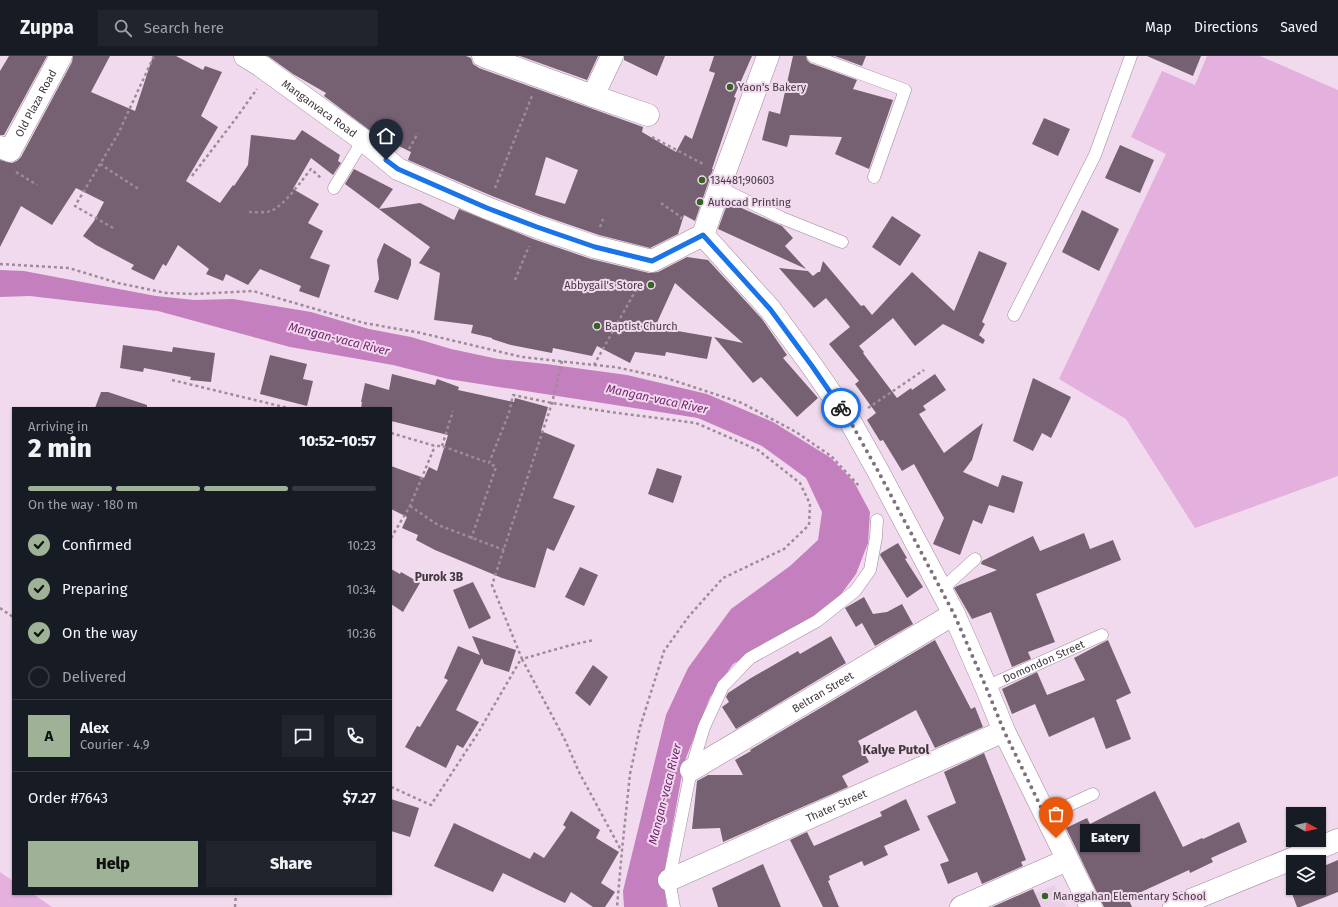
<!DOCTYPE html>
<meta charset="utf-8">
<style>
body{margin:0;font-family:"Fira Sans",sans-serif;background:#20242c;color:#f1f3f6;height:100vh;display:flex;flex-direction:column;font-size:15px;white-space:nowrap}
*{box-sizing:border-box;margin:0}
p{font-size:13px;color:#9ea1a6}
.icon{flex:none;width:22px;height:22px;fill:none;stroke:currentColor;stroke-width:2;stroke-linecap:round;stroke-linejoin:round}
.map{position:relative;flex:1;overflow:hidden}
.drawer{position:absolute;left:12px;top:351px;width:380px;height:488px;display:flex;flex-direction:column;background:#171b24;border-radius:0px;box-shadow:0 1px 3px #0004}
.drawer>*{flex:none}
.needle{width:26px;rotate:98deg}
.controls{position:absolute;left:1286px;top:751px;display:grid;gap:8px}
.controls a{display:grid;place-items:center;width:40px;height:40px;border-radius:0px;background:#171b24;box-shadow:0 1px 3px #0004;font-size:20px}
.pin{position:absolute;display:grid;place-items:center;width:34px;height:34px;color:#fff;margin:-41px -17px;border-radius:50% 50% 50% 0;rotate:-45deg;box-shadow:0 0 4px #0007}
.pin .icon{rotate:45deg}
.courier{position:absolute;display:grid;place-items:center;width:40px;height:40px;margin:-20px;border:3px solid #1a73e8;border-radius:50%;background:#fff;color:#222;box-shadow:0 1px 5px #0007}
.bubble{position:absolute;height:28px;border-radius:0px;background:#171b24;box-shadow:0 1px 3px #0004;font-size:13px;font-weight:800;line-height:28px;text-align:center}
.head em{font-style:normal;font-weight:800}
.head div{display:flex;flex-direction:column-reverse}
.head{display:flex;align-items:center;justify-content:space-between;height:68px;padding:0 16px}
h1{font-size:26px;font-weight:800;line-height:30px}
.bar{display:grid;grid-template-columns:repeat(4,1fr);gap:6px 4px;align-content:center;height:48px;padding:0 16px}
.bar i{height:5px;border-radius:3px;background:#363941}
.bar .on{background:#9db296}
.bar p{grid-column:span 4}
.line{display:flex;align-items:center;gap:10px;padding:0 16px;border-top:1px solid #363941}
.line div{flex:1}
.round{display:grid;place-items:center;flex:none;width:42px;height:42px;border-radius:0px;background:#20242c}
ol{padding:0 16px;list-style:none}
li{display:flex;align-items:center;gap:12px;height:44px}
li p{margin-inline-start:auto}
li .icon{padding:4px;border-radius:50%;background:#9db296;color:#111;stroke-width:4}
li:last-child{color:#9ea1a6}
li i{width:22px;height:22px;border:2px solid #363941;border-radius:50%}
.button{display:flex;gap:8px;margin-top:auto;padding:8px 16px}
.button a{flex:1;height:46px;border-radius:0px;background:#9db296;color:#111;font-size:16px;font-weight:800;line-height:46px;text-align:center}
.button a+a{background:#20242c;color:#f1f3f6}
header{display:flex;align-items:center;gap:24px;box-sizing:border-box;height:56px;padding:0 20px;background:#171b24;border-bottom:1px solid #363941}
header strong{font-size:19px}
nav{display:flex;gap:22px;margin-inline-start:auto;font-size:14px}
.search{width:280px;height:36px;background:#20242c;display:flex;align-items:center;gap:10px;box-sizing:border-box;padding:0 14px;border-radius:0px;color:#9ea1a6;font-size:15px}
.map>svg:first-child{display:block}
</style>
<header>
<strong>Zuppa</strong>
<div class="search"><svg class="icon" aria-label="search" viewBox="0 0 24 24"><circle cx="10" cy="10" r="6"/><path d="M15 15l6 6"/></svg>Search here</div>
<nav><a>Map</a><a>Directions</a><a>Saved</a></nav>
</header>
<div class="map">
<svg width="1338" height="851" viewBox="0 0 1338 851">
<rect width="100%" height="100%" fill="#f1daee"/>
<path fill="#ebcee8" d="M1054,829L1066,851H1004Z"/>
<path fill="#e4b0de" d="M1207,0H1260L1338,34V420L1195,472L1126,363L1059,323L1166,98L1131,81L1162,15L1195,29Z
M0,816L13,825V838H33L52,851H0Z"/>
<path fill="#c47fbe" d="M0,214L24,215L156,240L194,244L233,243L311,256L369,273L411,281L451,293L498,303L546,308L627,319L707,338L773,366L831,402L854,426L870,456L868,487L856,518L836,545L798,570L733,608L710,641L684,707L663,823L667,851H624L623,835L666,659L688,612L731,553L790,510L818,484L822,456L806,422L762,390L698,362L448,323L393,309L290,291L158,255L30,240L0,241Z"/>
<path fill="#766173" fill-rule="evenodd" d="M9,0H47L4,79H0V15Z
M73,0H110L91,36L135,55L153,0H176L203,14L205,10L222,16L201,60L218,71L186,125L220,147L233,129L234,130L248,109L251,79L295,84L302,74L340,99L338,105L341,107L333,119L311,102L293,133L319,148L308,167L323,175L310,202L330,209L319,242L299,235L301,230L260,213L248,229L226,218L223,225L206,218L209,213L178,189L166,210L163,208L154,224L131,213L134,209L96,189L83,180L94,165L104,146L76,132L52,169L21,150L0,191V104L12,107L17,105L21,101L72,6Z
M268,0H466L471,2L473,8L479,12L643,71L642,76L676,96L685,79L692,83L715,17L709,15L714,0H752L734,41L736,42L712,113H713L695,165L684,159L678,178L650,192L599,179L541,159L492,140L408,104L411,96L376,79L324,40L326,37L293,18ZM546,101L578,114L565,148L535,139Z
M520,0H598L587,24Z
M624,0H665L657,20L624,4Z
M793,0H806L807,4L810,7L857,24L853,33L893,44L869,113L835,98L842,81L790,79L787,91L762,84L769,55L780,58Z
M835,0H866L862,10Z
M1147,0H1201L1193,20Z
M1044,62L1070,73L1058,100L1032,88Z
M1120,89L1154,104L1140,137L1105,122Z
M354,113L393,133L379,153L420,147L454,164L459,153L533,183L591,203L649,217L658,216L687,201L708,204L762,263L787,299L783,302L818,342L797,361L761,321L753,327L714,281L743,287L675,227L655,271L712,281L707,303L666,296L665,300L635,296L630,307L597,290L592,300L553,292L552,297L511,289L492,283V282L471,277L473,269L434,264L440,217L419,207L430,191L345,128Z
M728,146L782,170L793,182L785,190L806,213L718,173Z
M1082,154L1119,173L1099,215L1062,196Z
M892,160L921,179L900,210L872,191Z
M384,187L411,203V209L398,244L374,236L379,223L377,204Z
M979,195L1007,207L982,266L985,268L979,279L985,284L983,288L943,268L915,290L893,262L859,290L864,296L863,297L897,342L911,332L912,334L935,318L946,334L923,350L926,354L919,358L944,397L983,367L972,404L963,416L998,431L1002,419L1023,426L1014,457L989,449L982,468L973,464L960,499L933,488L944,462L914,408L902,415L883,384L880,385L867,364L876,357L855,328L859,325L829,288L850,271L826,242L814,252L779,212L808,215L813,220L818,216H820L823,205L861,250L864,249L872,259L912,216L954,255Z
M123,289L172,296L173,291L215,297L211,326L190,324L191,321L144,312L143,316L120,312Z
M270,299L307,308L303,323L313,325L307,350L260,338Z
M392,318L435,329L437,323L459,331L458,334L514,346L515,342L548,351L541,375L575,389L553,442L575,450L554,495L547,492L535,532L502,522L435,494L416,484L418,479L402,472L407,461L391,453V410L424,422L429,411L437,415L448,379L391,365V352H361L362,346H361L365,327L389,334Z
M1033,322L1071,341L1051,382L1042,377L1033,395L1013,385Z
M101,336H108L147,349V352H95Z
M657,412L682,420L673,447L648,438Z
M1084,477L1090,493L1113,484L1121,504L1036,538L1055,586L1028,596L1031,603L1012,611L991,556L972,563L954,532L957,530L997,514L981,508L982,505L1033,480L1040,495Z
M898,487L907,502L905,503L923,531L907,542L880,499L881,497Z
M580,511L598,519L584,550L565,541Z
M391,513L400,518L401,516L420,527L403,556L391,548Z
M473,526L491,562L469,573L453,534Z
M864,541L873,558L887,556L902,548L913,568L875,590L862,567L856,571L845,552Z
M472,580L516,594L509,616L484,608L482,602L456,654L479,666L463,692L457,689L446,712L405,691L417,670L420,671L448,624L444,622L458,590L480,599Z
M831,580L846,607L736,673L722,651L729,646L726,641L728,637L751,622L798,595L800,598Z
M935,584L971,653L975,651L983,671L935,692L916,654L858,685L869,706L842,720L848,731L723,786L720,772L692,773L697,725L708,719H743L735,704L751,695L750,694Z
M1108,584L1131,637L1116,644L1131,683L1106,693L1094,661L1049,681L1035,648L1012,658L1002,633L1037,616L1047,639L1085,624L1074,602Z
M593,609L608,621L590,650L575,637Z
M984,697L1026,804L1021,806L1023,810L982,828L977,816L948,828L940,808L949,805L927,760L956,747L944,716Z
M1155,735L1183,791L1202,782L1203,783L1239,766L1247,786L1211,802L1213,806L1190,817L1189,814L1128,842L1132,851H1104L1066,772L1087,762L1090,768Z
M391,743L419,752L410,781L391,775Z
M906,743L920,774L884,790L888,799L864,810L862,805L829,820L830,824L828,825L839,851H823L790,784L807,776L814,790L882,760L880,756Z
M571,755L600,774L596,782L619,796L601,827L615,836L605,851H593L571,836L565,847L503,817L493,836L434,810L454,767L530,803L534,796L544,802L566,771L563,769Z
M1338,804V836L1300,851H1297L1287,824L1293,822V832H1319V812Z
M763,808L781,851H718L712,832Z
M1033,833L1041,851H992Z"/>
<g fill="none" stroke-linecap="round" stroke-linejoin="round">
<g stroke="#9e899c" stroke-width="13">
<g id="lane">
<path d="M813,0L905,34L874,121"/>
<path d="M334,132L363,84"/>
<path d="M720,132L782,162L842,186"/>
<path d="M1014,259L1095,99L1131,0"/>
<path d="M941,534L975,503"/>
<path id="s1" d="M986,631L1102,579"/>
<path d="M1045,760L1093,738"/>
<path d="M674,851L669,824L691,714L704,671L723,630L750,602L817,565L855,535L870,514L876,481L877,464"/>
</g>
</g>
<g stroke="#9e899c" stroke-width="23">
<g id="street">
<path id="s2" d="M245,0L261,10L363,84L398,113L487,152L537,171L595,191L652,205L703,179"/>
<path d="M483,0L593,40L648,59"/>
<path d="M593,40L612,0"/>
<path id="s3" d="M0,91L10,95L61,0"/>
<path id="s4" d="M691,714L954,558"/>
<path id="s5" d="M669,824L1004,675"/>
<path d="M961,851L1067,804"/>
<path d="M1174,851L1338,784"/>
</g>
</g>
<g stroke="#9e899c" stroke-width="23">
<path id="secondary" d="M768,0L725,116L703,179L770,253L812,310L850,365L878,415L954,558L986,631L1004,675L1091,851"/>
</g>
<path stroke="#9c8c9a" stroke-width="2.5" stroke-dasharray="3 3" stroke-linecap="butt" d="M652,81L705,109
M409,93L418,77
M100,108L140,134
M16,116L37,129
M192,120L234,65L257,33
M495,132L532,40
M661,147L681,161L682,166
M249,156C256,156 265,157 271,155C284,150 302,124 311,113L321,122
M600,171L603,163
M113,172L75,150L118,78L154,0
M0,208L69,212L118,227L166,237L195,238L253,235L364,267L421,277L522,301L594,309L641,225
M515,224L529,190
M562,305L552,347L492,529L522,603L571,589L594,584
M594,309L615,311L666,322L742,347L796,376L831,400L860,431
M172,324L288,352
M868,352L924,314
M391,377L435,390H442L489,407
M442,390L453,355
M410,450L438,469L504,494
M391,482L410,450L435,390
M471,483L496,411L489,407L509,357L513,339L552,347L610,356L696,367L758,394L800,427L810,448L809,469L784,493L723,522L689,560L664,595L640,671L630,718L622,794L617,851
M0,552L13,561
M522,603L565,684L580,718L621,794
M391,731L431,749L478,677L521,603
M235,851L236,838"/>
<use href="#lane" stroke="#fff" stroke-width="12"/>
<use href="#street" stroke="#fff" stroke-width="22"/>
<use href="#secondary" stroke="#fff" stroke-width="22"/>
</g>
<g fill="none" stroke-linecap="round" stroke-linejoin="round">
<path stroke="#7e707c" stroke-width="4" stroke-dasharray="0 7.2" d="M841,352L850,365L878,415L954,558L986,631L1004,675L1056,782"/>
<path stroke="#1a73e8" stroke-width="5" d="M386,104L398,113L487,152L537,171L595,191L652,205L703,179L770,253L812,310L841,352"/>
</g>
<g fill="#366321" stroke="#f1daee" stroke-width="1.5">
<circle cx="730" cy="31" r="4"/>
<circle cx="702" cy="124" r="4"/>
<circle cx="700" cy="146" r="4"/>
<circle cx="651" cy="229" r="4"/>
<circle cx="597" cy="270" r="4"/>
<circle cx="1045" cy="840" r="4"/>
</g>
<g text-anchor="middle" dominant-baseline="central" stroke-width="4" stroke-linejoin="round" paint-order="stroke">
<g font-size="11" fill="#40373f" stroke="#f1daee" text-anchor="start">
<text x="738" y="31">Yaon's Bakery</text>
<text x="710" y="124">134481;90603</text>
<text x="708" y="146">Autocad Printing</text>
<text x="643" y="229" text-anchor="end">Abbygail's Store</text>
<text x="605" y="270">Baptist Church</text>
<text x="1053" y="840">Manggahan Elementary School</text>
</g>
<g font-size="11" fill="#40373f" stroke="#f1daee">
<text stroke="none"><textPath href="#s3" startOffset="65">Old Plaza Road</textPath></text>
<text stroke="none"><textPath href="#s2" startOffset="91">Manganvaca Road</textPath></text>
<text stroke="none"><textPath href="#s1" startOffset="63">Domondon Street</textPath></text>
<text stroke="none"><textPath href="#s4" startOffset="153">Beltran Street</textPath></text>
<text stroke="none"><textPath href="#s5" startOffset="183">Thater Street</textPath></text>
</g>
<g font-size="12" font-style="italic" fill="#742370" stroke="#f1daee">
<text transform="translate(339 283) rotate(14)">Mangan-vaca River</text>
<text transform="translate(657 343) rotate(12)">Mangan-vaca River</text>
<text transform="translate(665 738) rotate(-76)">Mangan-vaca River</text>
</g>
<g font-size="12" font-weight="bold" fill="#40373f" stroke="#f1daee">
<text x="439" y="521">Purok 3B</text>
</g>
<g font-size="13" font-weight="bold" fill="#40373f" stroke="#f1daee">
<text x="896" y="693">Kalye Putol</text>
</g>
</g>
</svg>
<div class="controls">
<a><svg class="needle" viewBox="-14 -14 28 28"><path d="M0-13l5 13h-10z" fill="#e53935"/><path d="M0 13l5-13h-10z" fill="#9ea1a6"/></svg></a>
<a><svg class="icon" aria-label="layers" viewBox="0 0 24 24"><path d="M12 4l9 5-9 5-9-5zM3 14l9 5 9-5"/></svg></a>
</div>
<div class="pin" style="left:1056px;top:782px;background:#ea580c"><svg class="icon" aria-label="bag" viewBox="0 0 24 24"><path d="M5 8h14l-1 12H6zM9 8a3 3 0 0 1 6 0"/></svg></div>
<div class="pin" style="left:386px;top:104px;background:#1f2937"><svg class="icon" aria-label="home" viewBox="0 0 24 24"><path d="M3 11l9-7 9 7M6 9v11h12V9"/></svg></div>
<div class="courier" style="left:841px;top:352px"><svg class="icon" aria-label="bike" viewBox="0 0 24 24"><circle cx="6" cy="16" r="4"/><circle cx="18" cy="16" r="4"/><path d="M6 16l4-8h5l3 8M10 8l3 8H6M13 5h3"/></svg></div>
<div class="bubble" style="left:1080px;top:768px;width:60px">Eatery</div>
<section class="drawer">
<div class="head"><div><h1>2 min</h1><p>Arriving in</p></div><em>10:52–10:57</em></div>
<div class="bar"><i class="on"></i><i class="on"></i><i class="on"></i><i></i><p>On the way · 180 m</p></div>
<ol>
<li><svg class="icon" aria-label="check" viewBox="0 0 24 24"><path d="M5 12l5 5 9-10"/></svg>Confirmed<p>10:23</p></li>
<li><svg class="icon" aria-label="check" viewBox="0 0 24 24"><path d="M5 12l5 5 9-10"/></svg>Preparing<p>10:34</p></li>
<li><svg class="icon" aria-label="check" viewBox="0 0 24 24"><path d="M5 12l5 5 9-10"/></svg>On the way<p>10:36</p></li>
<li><i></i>Delivered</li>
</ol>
<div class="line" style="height:72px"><b class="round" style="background:#9db296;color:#111">A</b><div><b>Alex</b><p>Courier · 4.9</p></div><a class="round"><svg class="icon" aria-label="chat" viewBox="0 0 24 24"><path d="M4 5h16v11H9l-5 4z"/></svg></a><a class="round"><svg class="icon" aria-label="phone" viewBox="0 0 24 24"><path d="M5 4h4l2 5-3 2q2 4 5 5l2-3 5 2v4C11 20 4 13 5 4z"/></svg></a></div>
<div class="line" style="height:52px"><div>Order #7643</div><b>$7.27</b></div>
<div class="button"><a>Help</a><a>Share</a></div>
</section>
</div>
